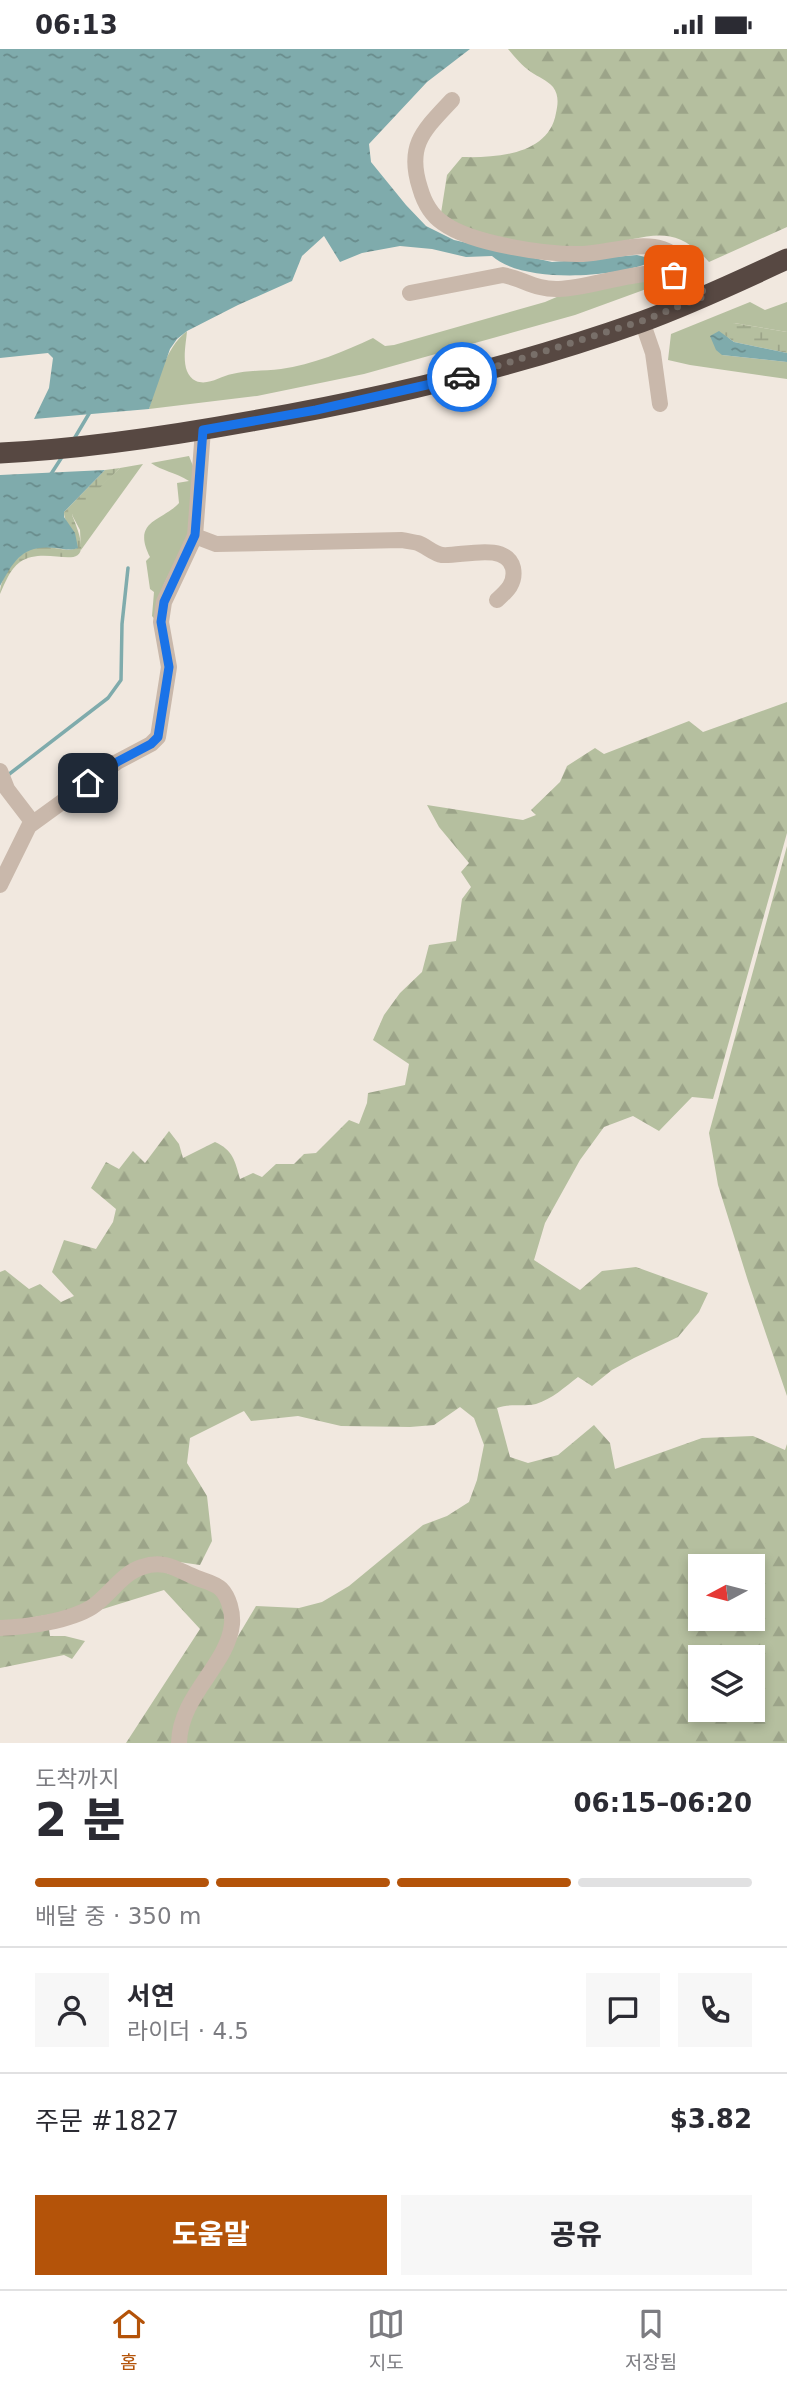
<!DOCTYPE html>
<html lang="ko">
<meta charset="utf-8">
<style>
body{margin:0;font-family:"DejaVu Sans","Noto Sans KR",sans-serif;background:#f7f7f7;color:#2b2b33;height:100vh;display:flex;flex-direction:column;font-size:26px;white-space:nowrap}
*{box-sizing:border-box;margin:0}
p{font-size:23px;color:#7c7c81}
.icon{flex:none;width:38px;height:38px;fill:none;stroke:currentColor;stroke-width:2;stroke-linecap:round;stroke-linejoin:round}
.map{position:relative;height:1694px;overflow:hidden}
.details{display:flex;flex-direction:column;background:#fff;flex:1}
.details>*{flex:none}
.needle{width:46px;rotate:263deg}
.tools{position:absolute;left:688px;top:1505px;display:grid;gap:14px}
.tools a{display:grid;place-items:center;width:77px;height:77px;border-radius:0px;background:#fff;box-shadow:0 4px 10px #0003;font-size:35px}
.pin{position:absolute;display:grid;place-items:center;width:60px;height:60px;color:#fff;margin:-30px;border-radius:14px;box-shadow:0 4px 10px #0006}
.courier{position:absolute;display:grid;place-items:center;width:70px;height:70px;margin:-35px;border:5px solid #1a73e8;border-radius:50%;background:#fff;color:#222;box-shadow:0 2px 9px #0007}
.overview em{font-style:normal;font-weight:800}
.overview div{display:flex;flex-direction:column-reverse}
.overview{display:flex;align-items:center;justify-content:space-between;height:119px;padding:0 35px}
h1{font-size:46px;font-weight:800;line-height:52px}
.bar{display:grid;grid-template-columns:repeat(4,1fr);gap:10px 7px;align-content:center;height:84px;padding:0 35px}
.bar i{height:9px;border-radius:5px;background:#e1e1e2}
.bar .active{background:#b45309}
.bar p{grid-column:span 4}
.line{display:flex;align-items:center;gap:18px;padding:0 35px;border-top:2px solid #e1e1e2}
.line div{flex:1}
.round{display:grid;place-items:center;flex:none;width:74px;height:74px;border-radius:0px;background:#f7f7f7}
.button{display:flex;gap:14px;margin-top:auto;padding:14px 35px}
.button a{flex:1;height:80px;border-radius:0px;background:#b45309;color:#fff;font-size:28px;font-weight:800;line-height:80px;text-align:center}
.button a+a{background:#f7f7f7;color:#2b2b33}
.status{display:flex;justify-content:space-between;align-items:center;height:49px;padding:0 35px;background:#fff;direction:ltr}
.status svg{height:19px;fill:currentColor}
.tab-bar{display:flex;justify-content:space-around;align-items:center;height:98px;border-top:2px solid #e1e1e2;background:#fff;font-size:19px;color:#7c7c81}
.tab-bar a{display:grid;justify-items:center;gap:4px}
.tab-bar .active{color:#b45309}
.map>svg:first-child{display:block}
</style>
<div class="status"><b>06:13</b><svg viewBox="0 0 49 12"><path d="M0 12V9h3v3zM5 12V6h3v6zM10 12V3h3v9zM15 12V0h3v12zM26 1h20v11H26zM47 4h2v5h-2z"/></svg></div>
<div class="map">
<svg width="787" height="1694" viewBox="0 0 787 1694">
<defs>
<pattern id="forest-firs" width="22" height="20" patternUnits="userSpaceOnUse" patternTransform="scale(1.75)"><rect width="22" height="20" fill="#b5bf9f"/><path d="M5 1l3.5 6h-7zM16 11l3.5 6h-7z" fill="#9ca489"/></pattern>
<pattern id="wetland-marsh" width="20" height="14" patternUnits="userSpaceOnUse" patternTransform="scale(1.75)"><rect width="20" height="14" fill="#b5bf9f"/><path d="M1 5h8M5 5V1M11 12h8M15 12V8" fill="none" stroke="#9ca489"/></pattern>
<pattern id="water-ripples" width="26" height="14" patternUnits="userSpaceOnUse" patternTransform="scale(1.75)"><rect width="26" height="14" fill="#7fabac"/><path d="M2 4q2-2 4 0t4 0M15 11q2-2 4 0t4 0" fill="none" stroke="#698c8c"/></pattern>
</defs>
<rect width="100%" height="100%" fill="#f1e8df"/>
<path fill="#b5bf9f" d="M649,230L657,231L660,235L575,266L364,325L257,347L149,360C157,334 165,299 187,282C186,296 179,324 196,332C208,337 221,327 232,325C249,321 265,322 281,320C312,316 345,302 373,289L385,297L394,296L545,253L566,244Z
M750,253L765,261L787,253V283L734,274L722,306L787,313V330L690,316L668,311L671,285Z
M189,407L193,417L189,485L164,535L157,573L152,567L154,543L150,540L146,512L150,508C131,471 163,472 179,454L177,434L189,432C175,423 162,422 151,414Z
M143,415L81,501L80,481L72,466L75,461L120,419Z"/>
<path fill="url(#forest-firs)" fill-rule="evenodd" d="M508,0H787V178L709,213C671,171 648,190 601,196C583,198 561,198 542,196C519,194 491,188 469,180C459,176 450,170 441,164L447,126L462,108C496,109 549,106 556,64C558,55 559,46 553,38C547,31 538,28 531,23C522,17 515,8 508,0Z
M787,653V784L713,1050L692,1048L659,1082L633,1067L604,1078L580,1111L545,1174L534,1211L580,1241L602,1222L636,1218L708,1244L699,1263L678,1288L634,1309L612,1321L592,1337L578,1328C565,1338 552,1350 536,1355C522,1358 510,1354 497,1359L510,1408L528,1414L558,1406L594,1376L610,1394L615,1420L702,1389L753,1387L785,1401L787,1395V1694H182L185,1676L256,1557L299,1559L322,1553L349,1537L423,1476L447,1467L469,1453L477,1431L484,1396L474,1369L460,1358L434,1376L410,1378L341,1377L298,1367L251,1372L244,1362L190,1389L187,1414L207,1447L212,1492L200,1516L165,1511L76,1561L0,1574V1223L5,1221L29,1240L40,1235L61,1253L74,1247L52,1223L64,1191L96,1200L113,1173L116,1160L91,1139L106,1113L119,1120L133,1102L145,1114L169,1082L179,1095L183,1109L215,1093C233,1101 235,1112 240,1130L253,1124L262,1128L276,1115H294L304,1105L316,1104L349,1071L359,1075L367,1054L368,1044L405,1036L409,1015L373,991L384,966L400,944L422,923L429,896L456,892L462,850L471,838L461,823L469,814L439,778L427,756L523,771L536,766L531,761L560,733L567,717L595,699L604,705L689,672L703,683ZM700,1517H752V1570H700ZM700,1608H752V1661H700Z
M787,797V1347L748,1232L718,1136L709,1084Z
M149,1518L218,1541L228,1575L177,1694H126L200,1580L164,1541L74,1569Z
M48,1574L50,1587H65L85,1592L72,1610L64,1606L0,1619V1580Z"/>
<path fill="url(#wetland-marsh)" d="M734,274L787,283V304L734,293L719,282Z
M120,419L72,466C102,537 51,492 20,513C10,520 5,534 0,545C0,526 19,500 39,498C52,496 66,504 77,499C76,484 64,475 64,463L105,421Z"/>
<path fill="url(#water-ripples)" d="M0,0H470L427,33L369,95L371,113L406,156L426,177L454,191L552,213L637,206L645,208L646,215C609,229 522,234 492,207L466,208L432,200L400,197L362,204L340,213L324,187L302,207L292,232L238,256L187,282L177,290L170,300L149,360L34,370L49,339L53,309L48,304L0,309Z
M719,282L734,293L787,304V313L722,306L716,301L710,287Z
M105,421L64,463V468L75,484L78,499C70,502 64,500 56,499C23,495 14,511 0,537V426Z"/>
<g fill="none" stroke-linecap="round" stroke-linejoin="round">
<path stroke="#7fabac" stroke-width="3.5" d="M74,390L90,363
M51,425L62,408
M8,726L108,649L121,631L122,575L128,519"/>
<path stroke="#c9b8ab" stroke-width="16" d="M452,51C424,81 406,96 420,139C424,153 431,166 443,174C472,195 547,206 583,205C609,204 638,192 663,200C678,205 684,219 691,231
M410,244L503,226C524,230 535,241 559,240C598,239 662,209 696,234
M642,272L653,304L660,355
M195,487L216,495L402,491C407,492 413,493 418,494C426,497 434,505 442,506C460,508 506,492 513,519C516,534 507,542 497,551
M0,722L7,740L33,774
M0,836L29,777L117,713L151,695L158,688L169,618L161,573L164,553L195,487L203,381
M0,1579C27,1578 70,1572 92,1558C109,1547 122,1524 142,1518C165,1510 177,1521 197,1529C205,1532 215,1534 221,1540C229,1548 233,1564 232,1575C228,1616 180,1646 179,1694"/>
<path stroke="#574842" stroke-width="21" d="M0,404C85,400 169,387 252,372C384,349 514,318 641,273C691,255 739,232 787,210"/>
</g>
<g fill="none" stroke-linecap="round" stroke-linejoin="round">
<path stroke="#786f69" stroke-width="7" stroke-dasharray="0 12.6" d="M462,328L642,272L707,246L691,231L674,226"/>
<path stroke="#1a73e8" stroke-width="9" d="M88,734L117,713L151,695L158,688L169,618L161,573L164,553L195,486L203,381L316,361L462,328"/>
</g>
</svg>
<div class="tools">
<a><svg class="needle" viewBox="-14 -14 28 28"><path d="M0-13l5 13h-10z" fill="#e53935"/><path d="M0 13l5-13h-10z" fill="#7c7c81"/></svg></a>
<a><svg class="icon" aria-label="layers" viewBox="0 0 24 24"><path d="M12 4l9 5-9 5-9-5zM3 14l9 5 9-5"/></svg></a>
</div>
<div class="pin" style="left:674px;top:226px;background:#ea580c"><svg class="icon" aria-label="bag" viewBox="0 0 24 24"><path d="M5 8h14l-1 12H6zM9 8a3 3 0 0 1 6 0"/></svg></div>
<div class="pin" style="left:88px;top:734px;background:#1f2937"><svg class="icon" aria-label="home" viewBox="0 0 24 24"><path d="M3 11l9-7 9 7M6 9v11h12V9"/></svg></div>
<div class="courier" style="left:462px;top:328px"><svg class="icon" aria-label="car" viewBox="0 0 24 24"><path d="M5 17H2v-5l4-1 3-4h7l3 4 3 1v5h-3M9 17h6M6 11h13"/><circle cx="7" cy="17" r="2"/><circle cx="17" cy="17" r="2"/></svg></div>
</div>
<section class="details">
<div class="overview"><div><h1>2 분</h1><p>도착까지</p></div><em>06:15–06:20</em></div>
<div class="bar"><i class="active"></i><i class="active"></i><i class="active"></i><i></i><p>배달 중 · 350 m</p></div>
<div class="line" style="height:126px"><a class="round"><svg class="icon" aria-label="person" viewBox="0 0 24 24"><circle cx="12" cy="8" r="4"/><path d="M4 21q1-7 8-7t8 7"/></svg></a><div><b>서연</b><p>라이더 · 4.5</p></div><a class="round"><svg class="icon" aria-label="chat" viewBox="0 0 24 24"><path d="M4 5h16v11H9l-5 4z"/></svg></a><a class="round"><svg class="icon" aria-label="phone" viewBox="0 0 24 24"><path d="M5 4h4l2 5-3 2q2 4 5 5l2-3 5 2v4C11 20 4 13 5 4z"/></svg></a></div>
<div class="line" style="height:91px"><div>주문 #1827</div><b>$3.82</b></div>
<div class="button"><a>도움말</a><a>공유</a></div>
</section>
<nav class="tab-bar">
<a class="active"><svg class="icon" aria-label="home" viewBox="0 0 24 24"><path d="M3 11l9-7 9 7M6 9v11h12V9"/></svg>홈</a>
<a><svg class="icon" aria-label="map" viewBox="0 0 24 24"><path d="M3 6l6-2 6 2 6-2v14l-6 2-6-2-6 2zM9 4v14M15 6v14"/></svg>지도</a>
<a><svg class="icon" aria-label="saved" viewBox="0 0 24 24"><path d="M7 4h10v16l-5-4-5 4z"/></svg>저장됨</a>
</nav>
